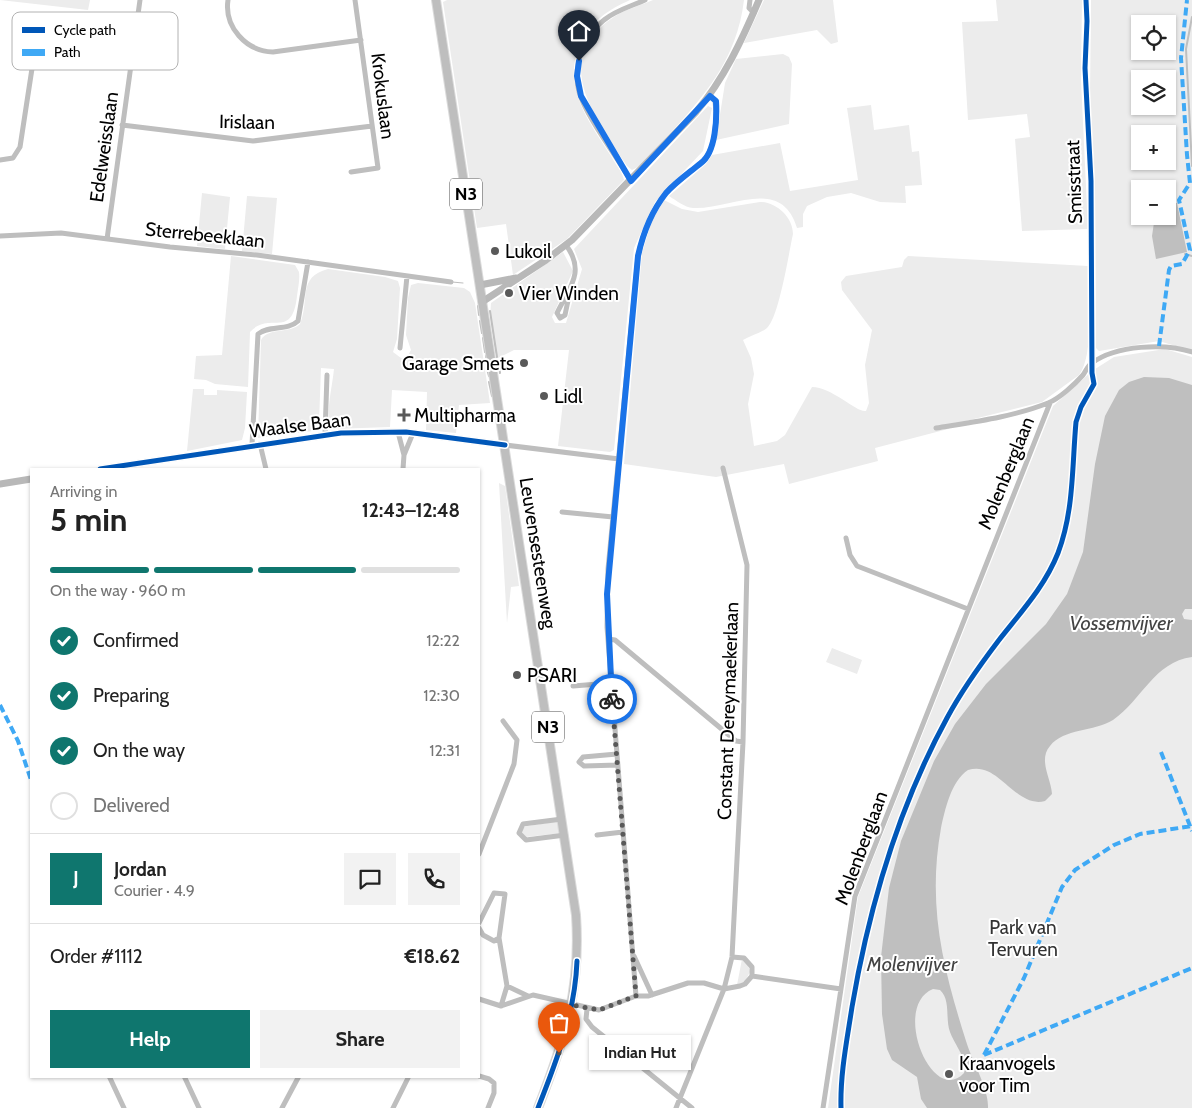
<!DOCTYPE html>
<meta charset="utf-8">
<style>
body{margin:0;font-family:Cabin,sans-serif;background:#f2f2f2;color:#222;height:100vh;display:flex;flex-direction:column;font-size:19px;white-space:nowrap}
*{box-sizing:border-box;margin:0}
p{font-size:16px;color:#767676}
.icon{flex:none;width:28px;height:28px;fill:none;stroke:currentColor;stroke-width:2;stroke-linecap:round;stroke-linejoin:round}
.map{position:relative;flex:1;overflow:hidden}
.panel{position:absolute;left:30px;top:468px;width:450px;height:610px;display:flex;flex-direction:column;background:#fff;border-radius:0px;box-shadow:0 1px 4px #0004}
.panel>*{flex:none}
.tools{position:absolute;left:1131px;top:15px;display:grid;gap:10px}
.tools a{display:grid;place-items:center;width:45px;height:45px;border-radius:0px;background:#fff;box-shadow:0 1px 4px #0004;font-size:25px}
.pin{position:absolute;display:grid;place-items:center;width:42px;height:42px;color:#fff;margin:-51px -21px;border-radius:50% 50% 50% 0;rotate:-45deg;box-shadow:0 0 5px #0007}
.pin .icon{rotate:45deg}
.courier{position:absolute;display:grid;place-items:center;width:50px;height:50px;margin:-25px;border:4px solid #1a73e8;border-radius:50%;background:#fff;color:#222;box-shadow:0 1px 6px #0007}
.bubble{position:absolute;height:35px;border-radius:0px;background:#fff;box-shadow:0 1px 4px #0004;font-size:16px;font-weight:800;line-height:35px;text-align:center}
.head em{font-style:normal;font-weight:800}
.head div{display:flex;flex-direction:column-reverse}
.head{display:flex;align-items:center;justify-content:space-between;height:85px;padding:0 20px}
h1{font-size:32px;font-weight:800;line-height:38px}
.bar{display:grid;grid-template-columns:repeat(4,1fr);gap:8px 5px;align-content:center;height:60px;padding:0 20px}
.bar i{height:6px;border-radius:4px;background:#e0e0e0}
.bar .current{background:#0f766e}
.bar p{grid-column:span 4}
.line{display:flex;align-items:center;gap:12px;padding:0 20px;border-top:1px solid #e0e0e0}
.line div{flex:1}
.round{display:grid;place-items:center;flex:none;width:52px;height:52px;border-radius:0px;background:#f2f2f2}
ol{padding:0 20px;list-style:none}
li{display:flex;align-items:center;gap:15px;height:55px}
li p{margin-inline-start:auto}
li .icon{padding:5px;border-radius:50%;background:#0f766e;color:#fff;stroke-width:4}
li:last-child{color:#767676}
li i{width:28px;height:28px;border:2px solid #e0e0e0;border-radius:50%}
.cta{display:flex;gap:10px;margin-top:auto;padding:10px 20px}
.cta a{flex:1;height:58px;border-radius:0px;background:#0f766e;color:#fff;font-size:20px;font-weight:800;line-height:58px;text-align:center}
.cta a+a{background:#f2f2f2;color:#222}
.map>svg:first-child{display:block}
</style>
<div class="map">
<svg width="1192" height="1108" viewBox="0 0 1192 1108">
<rect width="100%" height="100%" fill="#fff"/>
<path fill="#ececec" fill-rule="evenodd" d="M0,0H90L88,10Z
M447,0H630C608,10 591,21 580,44C561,87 589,121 611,156C615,164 622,171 624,180L567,239L513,275L506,224L477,228L443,2Z
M653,0H744C737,60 703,98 663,141C654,150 644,165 632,170L627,166C598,121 549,62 611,19C623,10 639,6 653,0Z
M764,0H833L838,42L831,44L817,30L744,43Z
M996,0H1082L1081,80L1088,229L1022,231L1015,139L1030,137L1027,114L968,120L962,22L998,21Z
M1091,0H1192V351L1159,341L1099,351L1096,348L1095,185L1090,97ZM1140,24H1168V51H1140ZM1140,79H1168V106H1140ZM1140,134H1168V161H1140ZM1140,189H1168V216H1140Z
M783,54L789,57L792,64L789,124L716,140L725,83L736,59Z
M871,105L874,130L909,125L912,152L919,151L922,185L905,186L906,203L880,202L851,193L827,197L807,206L803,214V227L797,228C781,175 730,210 693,208C684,207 677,201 669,196L706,164L712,155L780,143L790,191L858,180L847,108Z
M708,106L712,108L703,151L655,202L634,248L614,450L610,452L558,446L569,350H514L496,359L490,317L491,303L563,252L573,271L552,317L555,323H566L582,269L574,249Z
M202,193L230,197L225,249L197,246Z
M247,196L277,198L272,254L242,251Z
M664,200L682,209L698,212L760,202C776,202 793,217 793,234C789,252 779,317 767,328C761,333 750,336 743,340L751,358L754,374L748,404L754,446L777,441L785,435L812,387C832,387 857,413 866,411L869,403L865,365L872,330L842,290L841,282L846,276L902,267L904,260L908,256L1088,266C1088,292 1095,354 1079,375L1042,402L966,421L948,429L875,448L878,461L789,484L784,464L716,477L624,464L642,253L652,220Z
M231,256L295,265L299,272C300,280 298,288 297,296C292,341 270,310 250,332L248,387L215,384L206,380L194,379L196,356L222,355Z
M328,269L385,277L398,281L400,288L397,339L393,352L401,358L407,357L411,350L406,335L408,298L411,285L418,283L464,288L470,292L475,303L490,403L459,405L456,433L426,430L427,392L392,390L390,427L334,429L329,426C327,406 332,388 334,369L321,368L319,423L313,431L258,438L261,340C268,327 290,334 300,324C310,300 297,277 328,269Z
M1165,349L1192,357V1108H828L858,897L1053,406L1092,371L1114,357Z
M193,389H204V395H217V390L247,392L245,428L242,440L187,451Z
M499,483L505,486L519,586L511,587L507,623Z
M832,648L862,660L857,674L826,662Z
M560,821L562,833L526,837L521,832L523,827L528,826Z
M742,959L748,965L750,972L745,981L737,985Z"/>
<path fill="#bfbfbf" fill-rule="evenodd" d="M1168,203H1177L1187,252L1156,259L1152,236L1155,216H1168Z
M1144,377L1169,378L1192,385V609H1185L1182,614L1184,619L1192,620V657C1154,662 1142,700 1113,720C1094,732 1064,728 1050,746C1038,760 1051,778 1052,794L1045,801C1015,809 999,760 968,770C951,781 945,810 941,828C927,906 943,968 966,1041C972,1061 988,1087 988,1106V1108H927L921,1099L917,1077L892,1060L887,1049L882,1014L881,957L889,888L901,841L934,761L955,724L986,684L1046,624L1067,594L1083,552L1095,464L1105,416L1119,390L1129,382ZM933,989L940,990C951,1000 945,1019 950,1032C954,1044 969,1061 964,1073C932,1107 891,1006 933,989Z"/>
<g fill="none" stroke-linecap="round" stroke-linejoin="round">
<path stroke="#bfbfbf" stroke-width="2" d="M1192,17L1186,49L1192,166
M1185,254L1192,256
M478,306L479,315
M490,311L497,357
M480,321L482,333
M483,338L485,352
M486,356L487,364
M498,361L500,373
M487,369L489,376
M489,382L492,396"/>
<g stroke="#dbdbdb" stroke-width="10">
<path id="primary" d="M436,0L576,915C581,990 565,1039 538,1108"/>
</g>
<path stroke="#bebebe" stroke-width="5" d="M228,0C224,27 246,51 273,52L361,40
M750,0L749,8L754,13
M1086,0L1087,21L1085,68L1091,181L1092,363
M122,125L253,141L372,126
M0,160L13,158L20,147L33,62L40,49L51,47L130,58
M351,172L378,168L355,0
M631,181C617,157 586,116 579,92C572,67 584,35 604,20C616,10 632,6 645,0
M0,236L61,233L170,247L257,255L451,282
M107,239L140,0
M566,245C586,272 569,288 557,313L560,318L565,315L571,286
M400,348L407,276
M936,428C973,422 1013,417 1048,403C1059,399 1075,384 1083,375C1086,371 1088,365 1092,363C1116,345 1165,343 1192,352
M398,432L404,455L403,469
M325,434L327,375
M260,444L266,469
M252,445L258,334C268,325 288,331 298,321L308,262
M505,445L619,459
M404,455L413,433
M562,512L613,517
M846,538L850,555L857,566L968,609
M608,639L615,640L736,741L743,742
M573,686L611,683
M617,754L583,757L579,762L584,766L618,765
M562,819L523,824L519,833L526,840L565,835
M597,835L623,832
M479,854L514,764L517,740L503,721
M479,923L494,893L505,894L499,938L507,986L501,1006
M479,928L483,935L494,941L499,938
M634,956L652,995
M752,976L841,989
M507,986L528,996
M636,996L607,627L608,569L638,256C643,233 651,212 666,193C677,181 689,173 701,163C716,152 717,118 715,101L710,96
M479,999L501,1006L533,995L599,1010L636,996H648L688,983H704L724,989L740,986L745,984L752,976V967L744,958L732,957
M587,1009L586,1019L592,1027L692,1108
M109,1076L124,1108
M184,1076L199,1108
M479,1076L489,1079L494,1083V1093L488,1108
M282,1108L299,1076
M393,1108L409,1076
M676,1108L724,989L732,957L743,742L747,565L723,468
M823,1108L855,896L1050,403"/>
<path stroke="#b8b8b8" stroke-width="7" d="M480,285L516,278
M482,302L546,260L572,240L696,112C724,79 742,40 759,0
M100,469L341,433L406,432L505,445
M0,484L31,479"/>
<use href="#primary" stroke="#bebebe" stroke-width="8"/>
<path stroke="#bebebe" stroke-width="1" d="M452,282L463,283"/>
<path stroke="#3fa9f5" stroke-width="4" stroke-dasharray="8 4" stroke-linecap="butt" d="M1159,346L1169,270L1171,266L1182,264L1190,250L1179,200L1190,183L1187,155L1181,58L1187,0
M0,705L18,741L31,780
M1161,752L1192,831
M984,1055L1024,978L1062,887L1075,870L1114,845L1140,834L1192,826
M984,1055L1192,968"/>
<g stroke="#fff" stroke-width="8">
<path id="cycleway" d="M100,469L341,433L406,432L505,445
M538,1108C557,1060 575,1013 577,961
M841,1108C840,1074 847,1040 852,1007C869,907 898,808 947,718C962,690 980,665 999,640C1021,612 1045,586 1058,553C1074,511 1072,466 1076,422L1081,407L1094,384L1092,373L1091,181L1085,68L1087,21L1086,0"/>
</g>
<use href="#cycleway" stroke="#0057b8" stroke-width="5"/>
</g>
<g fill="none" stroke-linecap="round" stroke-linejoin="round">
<path stroke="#595959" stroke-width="5" stroke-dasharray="0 9" d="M559,1053L572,1005L599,1010L636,996L612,699"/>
<path stroke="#1a73e8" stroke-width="6" d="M579,61L577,76L581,96L631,181L710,96L716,101C717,118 716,152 701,163C689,173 677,181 666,193C651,212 643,233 638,256L607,594L612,699"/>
</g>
<g fill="#595959" stroke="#fff" stroke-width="2">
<circle cx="495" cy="251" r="5"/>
<circle cx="509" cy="293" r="5"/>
<circle cx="524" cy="363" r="5"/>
<circle cx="544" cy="396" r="5"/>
<path d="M401.5 407.5h5v5h5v5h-5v5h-5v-5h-5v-5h5z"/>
<circle cx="517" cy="675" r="5"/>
<circle cx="949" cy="1074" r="5"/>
</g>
<g text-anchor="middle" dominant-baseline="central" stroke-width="4" stroke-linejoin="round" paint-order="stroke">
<g fill="#fff" stroke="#4c4c4c" stroke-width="1">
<rect x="450" y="178.5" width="32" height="31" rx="4"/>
<rect x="532" y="711.5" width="32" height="31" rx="4"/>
</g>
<g font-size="18" font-weight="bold" fill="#000">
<text x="466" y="194">N3</text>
<text x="548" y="727">N3</text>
</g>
<g font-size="19" fill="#000" stroke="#fff">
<text transform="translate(383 96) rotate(83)">Krokuslaan</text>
<text transform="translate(247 122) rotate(1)">Irislaan</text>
<text transform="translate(104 147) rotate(-82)">Edelweisslaan</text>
<text transform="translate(1074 182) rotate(-92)">Smisstraat</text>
<text transform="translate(205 235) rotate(6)">Sterrebeeklaan</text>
<text transform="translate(300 425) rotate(-7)">Waalse Baan</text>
<text transform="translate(1006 473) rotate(-68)">Molenberglaan</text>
<text transform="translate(538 553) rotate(81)">Leuvensesteenweg</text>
<text transform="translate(728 711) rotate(-88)">Constant Dereymaekerlaan</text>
<text transform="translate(861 848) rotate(-70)">Molenberglaan</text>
</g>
<g font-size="19" fill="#000" stroke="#fff" text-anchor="start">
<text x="505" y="251">Lukoil</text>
<text x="519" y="293">Vier Winden</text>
<text x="514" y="363" text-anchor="end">Garage Smets</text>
<text x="554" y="396">Lidl</text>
<text x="414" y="415">Multipharma</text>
<text x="527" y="675">PSARI</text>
<text x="959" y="1063">Kraanvogels<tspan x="959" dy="22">voor Tim</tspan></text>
</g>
<g font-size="19" fill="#333" stroke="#fff">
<text x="1023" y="927">Park van<tspan x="1023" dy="22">Tervuren</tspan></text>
</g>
<g font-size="20" font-style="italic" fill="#444" stroke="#fff">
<text x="1121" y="623">Vossemvijver</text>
<text x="912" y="964">Molenvijver</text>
</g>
</g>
<rect x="12" y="12" width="166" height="58" rx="8" fill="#fff" stroke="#b2b2b2" stroke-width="1"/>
<rect x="22" y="27" width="23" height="6" fill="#0057b8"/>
<rect x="22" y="49" width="23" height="7" fill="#3fa9f5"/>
<g font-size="14" fill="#000">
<text x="54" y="35">Cycle path</text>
<text x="54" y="57">Path</text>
</g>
</svg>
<div class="tools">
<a><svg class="icon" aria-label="locate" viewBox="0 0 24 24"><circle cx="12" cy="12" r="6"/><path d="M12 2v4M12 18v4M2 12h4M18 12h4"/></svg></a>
<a><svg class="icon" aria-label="layers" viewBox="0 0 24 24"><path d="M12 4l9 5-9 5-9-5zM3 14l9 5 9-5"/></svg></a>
<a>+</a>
<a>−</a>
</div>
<div class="pin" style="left:559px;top:1053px;background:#ea580c"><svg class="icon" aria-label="bag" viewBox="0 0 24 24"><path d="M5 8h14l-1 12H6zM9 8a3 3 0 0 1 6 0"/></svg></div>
<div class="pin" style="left:579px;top:61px;background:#1f2937"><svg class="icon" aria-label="home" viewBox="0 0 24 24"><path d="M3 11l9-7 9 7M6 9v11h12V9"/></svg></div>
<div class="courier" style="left:612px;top:699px"><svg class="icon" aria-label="bike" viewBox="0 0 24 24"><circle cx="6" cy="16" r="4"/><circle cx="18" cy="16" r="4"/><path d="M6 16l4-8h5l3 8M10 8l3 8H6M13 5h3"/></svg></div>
<div class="bubble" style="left:589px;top:1035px;width:102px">Indian Hut</div>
<section class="panel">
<div class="head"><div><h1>5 min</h1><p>Arriving in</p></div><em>12:43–12:48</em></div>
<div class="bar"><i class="current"></i><i class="current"></i><i class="current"></i><i></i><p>On the way · 960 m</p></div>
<ol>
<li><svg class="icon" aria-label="check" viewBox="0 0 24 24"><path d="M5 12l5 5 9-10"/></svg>Confirmed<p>12:22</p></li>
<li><svg class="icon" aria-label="check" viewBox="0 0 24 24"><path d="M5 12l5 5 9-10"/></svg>Preparing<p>12:30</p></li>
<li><svg class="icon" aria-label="check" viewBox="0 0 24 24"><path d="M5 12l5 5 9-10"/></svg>On the way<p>12:31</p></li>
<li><i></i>Delivered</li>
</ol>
<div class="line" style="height:90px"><b class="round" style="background:#0f766e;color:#fff">J</b><div><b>Jordan</b><p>Courier · 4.9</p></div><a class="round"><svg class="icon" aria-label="chat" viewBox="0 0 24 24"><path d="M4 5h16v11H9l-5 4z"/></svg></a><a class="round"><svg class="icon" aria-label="phone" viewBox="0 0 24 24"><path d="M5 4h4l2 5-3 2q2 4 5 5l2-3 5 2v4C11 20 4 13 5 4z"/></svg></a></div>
<div class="line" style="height:65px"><div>Order #1112</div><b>€18.62</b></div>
<div class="cta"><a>Help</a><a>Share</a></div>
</section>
</div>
